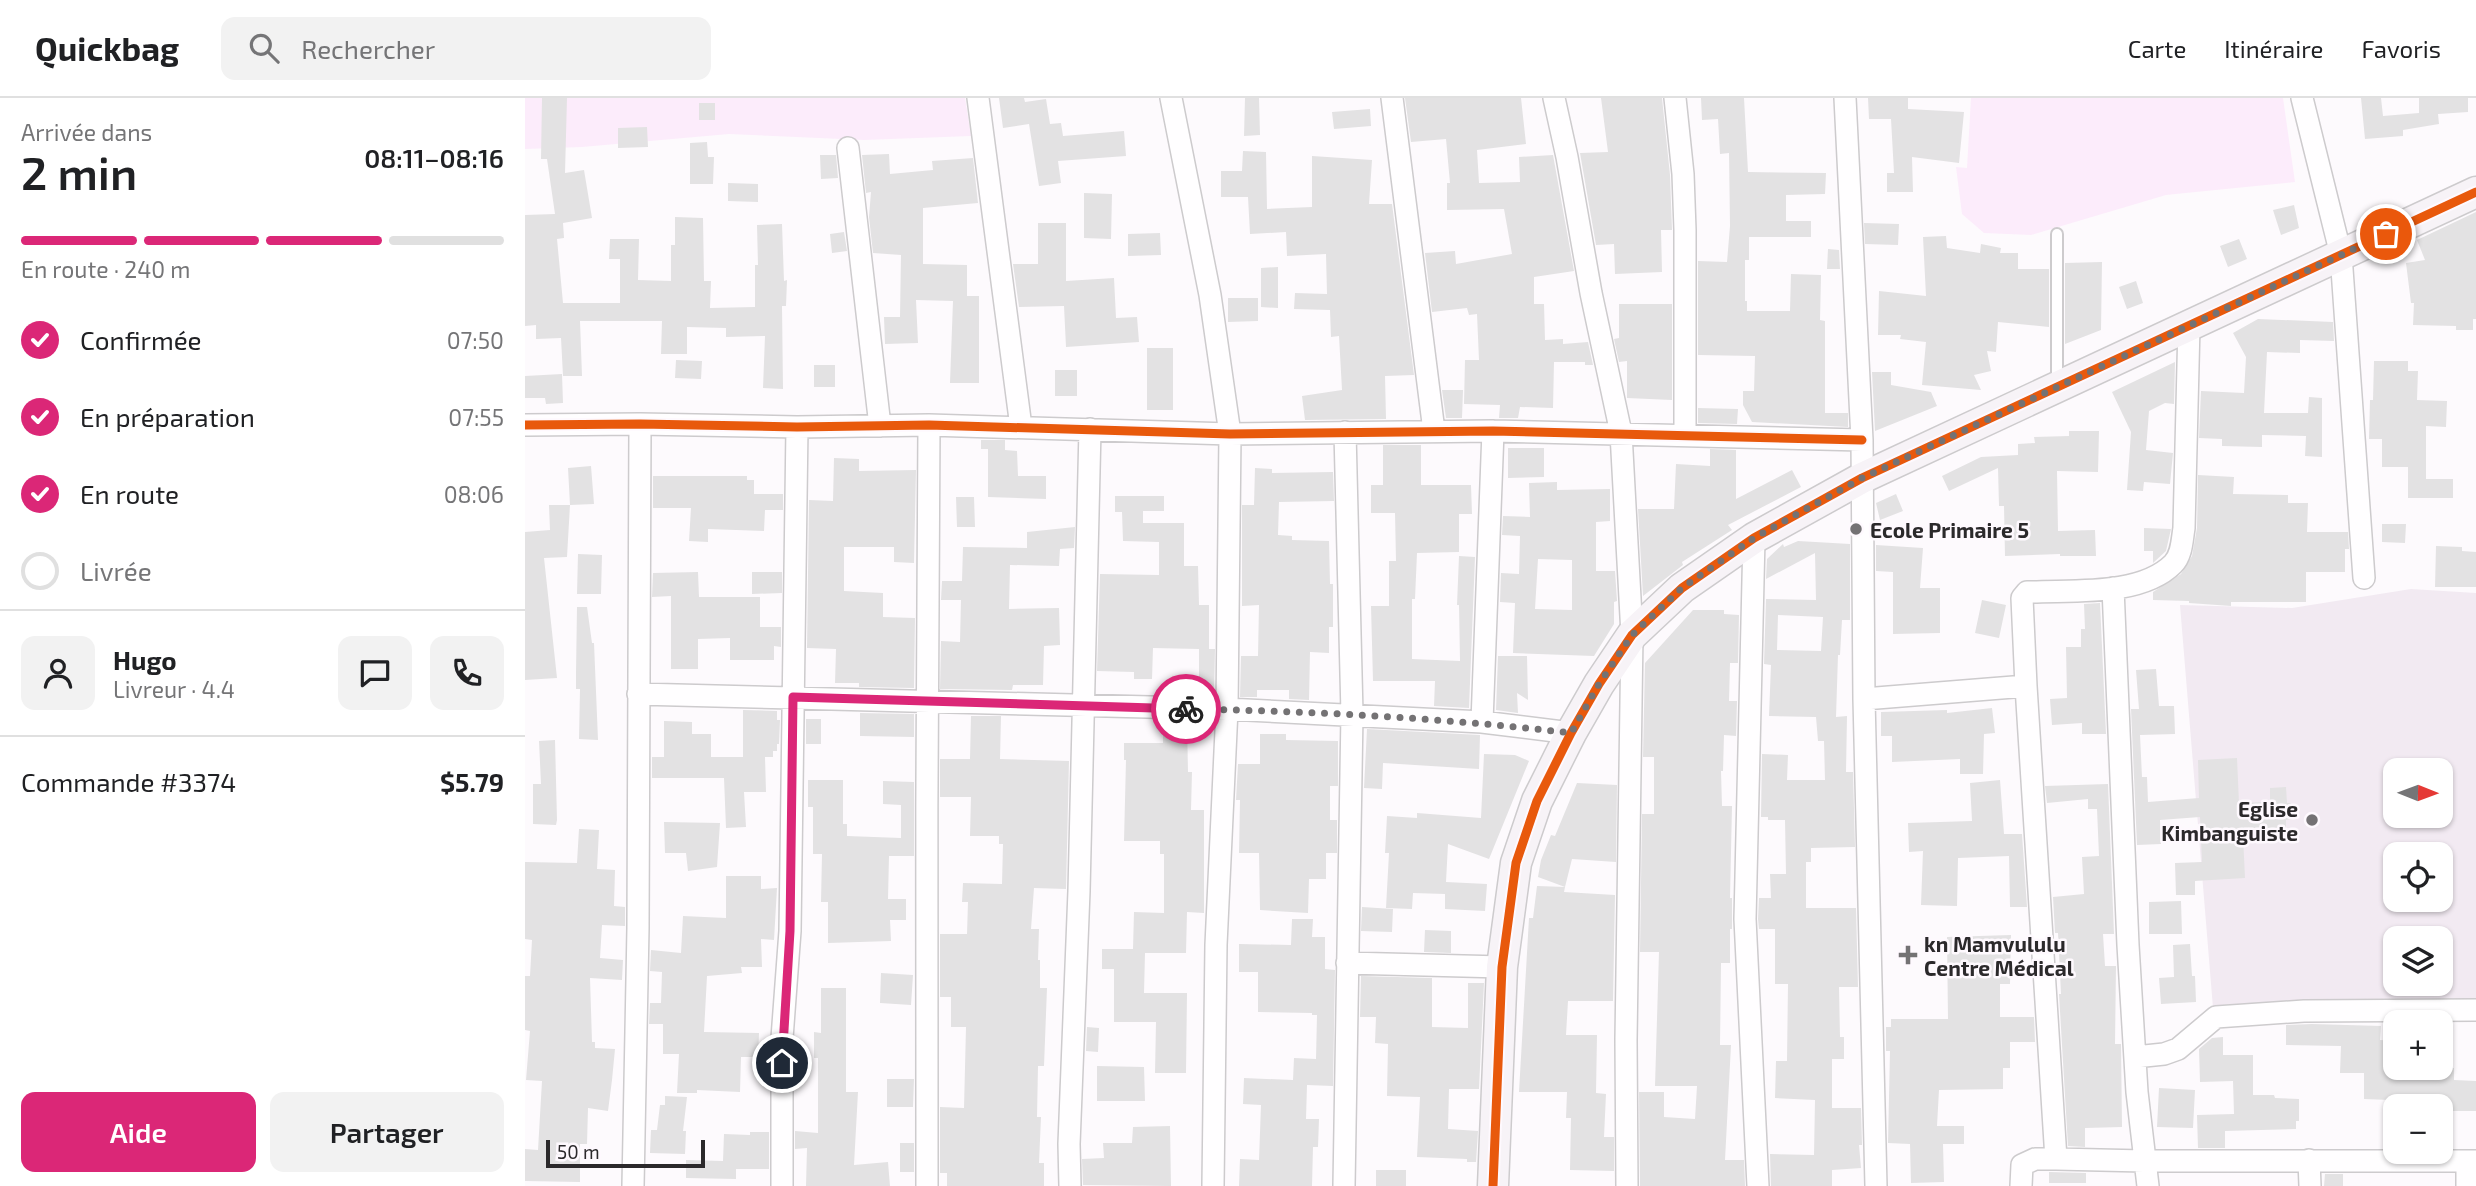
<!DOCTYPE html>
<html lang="fr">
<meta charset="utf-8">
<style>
body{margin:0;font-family:"Exo 2",sans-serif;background:#f2f2f2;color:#202124;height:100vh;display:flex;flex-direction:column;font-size:26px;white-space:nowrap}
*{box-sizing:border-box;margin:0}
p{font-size:23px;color:#757577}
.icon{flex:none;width:38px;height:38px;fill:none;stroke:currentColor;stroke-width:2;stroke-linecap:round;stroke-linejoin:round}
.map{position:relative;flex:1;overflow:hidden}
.sheet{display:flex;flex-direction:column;background:#fff;width:525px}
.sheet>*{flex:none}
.needle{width:46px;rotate:91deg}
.tools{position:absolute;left:1858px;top:660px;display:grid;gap:14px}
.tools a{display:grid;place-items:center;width:70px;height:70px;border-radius:14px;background:#fff;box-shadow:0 2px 5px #0004;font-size:35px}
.scale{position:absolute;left:21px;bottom:18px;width:159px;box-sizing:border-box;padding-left:7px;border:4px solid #2b292b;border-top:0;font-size:19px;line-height:24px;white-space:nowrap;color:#2b292b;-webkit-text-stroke:5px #fef9fe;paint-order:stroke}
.pin{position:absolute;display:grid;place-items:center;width:60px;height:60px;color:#fff;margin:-30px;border:4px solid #fff;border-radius:50%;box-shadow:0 2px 7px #0007}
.courier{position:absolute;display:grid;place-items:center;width:70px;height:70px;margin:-35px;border:5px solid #db2777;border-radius:50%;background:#fff;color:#222;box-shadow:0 2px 9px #0007}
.summary em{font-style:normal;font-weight:600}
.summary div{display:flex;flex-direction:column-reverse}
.summary{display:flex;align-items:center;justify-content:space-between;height:119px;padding:0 21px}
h1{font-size:46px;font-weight:600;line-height:52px}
.bar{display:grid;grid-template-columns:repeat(4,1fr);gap:10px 7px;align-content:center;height:84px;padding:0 21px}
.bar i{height:9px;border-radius:5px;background:#e0e0e0}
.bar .current{background:#db2777}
.bar p{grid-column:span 4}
.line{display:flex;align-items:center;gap:18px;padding:0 21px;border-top:2px solid #e0e0e0}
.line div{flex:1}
.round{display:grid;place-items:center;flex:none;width:74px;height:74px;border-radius:14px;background:#f2f2f2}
ol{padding:0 21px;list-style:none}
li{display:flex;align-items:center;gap:21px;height:77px}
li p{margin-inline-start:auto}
li .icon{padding:7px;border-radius:50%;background:#db2777;color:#fff;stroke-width:4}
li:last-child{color:#757577}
li i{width:38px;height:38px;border:4px solid #e0e0e0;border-radius:50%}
.cta{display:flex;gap:14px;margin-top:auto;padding:14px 21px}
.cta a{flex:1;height:80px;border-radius:14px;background:#db2777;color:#fff;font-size:28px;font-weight:600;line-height:80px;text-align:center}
.cta a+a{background:#f2f2f2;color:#202124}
header{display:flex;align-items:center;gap:42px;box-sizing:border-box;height:98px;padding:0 35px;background:#fff;border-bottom:2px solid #e0e0e0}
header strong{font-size:33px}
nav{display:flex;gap:38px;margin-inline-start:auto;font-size:24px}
.search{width:490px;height:63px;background:#f2f2f2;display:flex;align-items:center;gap:18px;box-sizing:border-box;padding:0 24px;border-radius:14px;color:#757577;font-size:26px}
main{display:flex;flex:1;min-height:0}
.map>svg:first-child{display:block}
</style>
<header>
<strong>Quickbag</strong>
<div class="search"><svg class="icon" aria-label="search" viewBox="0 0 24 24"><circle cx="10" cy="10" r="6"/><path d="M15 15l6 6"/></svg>Rechercher</div>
<nav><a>Carte</a><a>Itinéraire</a><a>Favoris</a></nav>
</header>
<main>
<section class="sheet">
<div class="summary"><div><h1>2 min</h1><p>Arrivée dans</p></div><em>08:11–08:16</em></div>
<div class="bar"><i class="current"></i><i class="current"></i><i class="current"></i><i></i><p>En route · 240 m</p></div>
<ol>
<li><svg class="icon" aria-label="check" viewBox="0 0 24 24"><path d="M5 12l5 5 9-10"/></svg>Confirmée<p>07:50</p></li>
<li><svg class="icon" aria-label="check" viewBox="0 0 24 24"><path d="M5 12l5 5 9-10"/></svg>En préparation<p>07:55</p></li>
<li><svg class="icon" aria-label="check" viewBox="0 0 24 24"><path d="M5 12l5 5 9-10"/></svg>En route<p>08:06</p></li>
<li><i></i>Livrée</li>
</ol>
<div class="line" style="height:126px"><a class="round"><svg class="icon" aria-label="person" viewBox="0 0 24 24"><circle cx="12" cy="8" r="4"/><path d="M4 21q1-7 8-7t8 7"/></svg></a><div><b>Hugo</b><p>Livreur · 4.4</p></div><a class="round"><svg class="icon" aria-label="chat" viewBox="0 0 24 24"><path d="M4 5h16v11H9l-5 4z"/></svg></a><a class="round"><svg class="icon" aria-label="phone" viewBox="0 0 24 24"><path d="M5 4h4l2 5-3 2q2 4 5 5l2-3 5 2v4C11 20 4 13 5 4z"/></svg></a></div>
<div class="line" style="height:91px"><div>Commande #3374</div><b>$5.79</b></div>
<div class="cta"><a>Aide</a><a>Partager</a></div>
</section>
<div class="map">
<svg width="1951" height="1088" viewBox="0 0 1951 1088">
<rect width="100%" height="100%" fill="#fdfafd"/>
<path fill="#f2eaf2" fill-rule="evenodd" d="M1886,491L1951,495V901L1688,910L1655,507L1767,510ZM1871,672H1916V718H1871ZM1871,756H1916V802H1871ZM1871,840H1916V886H1871Z"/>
<path fill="#fcecfb" d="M0,0H440L446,38L339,42L204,36L57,49L0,51Z
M1446,0H1758L1770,84L1641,97L1506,137L1459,135L1437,116L1431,69L1442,70Z"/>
<path fill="#e3e2e3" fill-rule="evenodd" d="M17,0H42L40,75L59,72L67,120L38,125L39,140L32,141L38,205H95V161H84L85,141H114L113,182L146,183V147H150V119L178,120L179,183H186L185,210L230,209V167H233L232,127L257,126L259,183L262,182L261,208H257L258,291L238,290L240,238L201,239V230L162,229V256H136L137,223H55L57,278H38L36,240L11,241V227L0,228V117L30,116L22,61H16Z
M474,0H499L500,4L521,1L525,26L536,25L538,38L599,33L601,58L533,63L536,85L514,88L504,26L478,30Z
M720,0H734L735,37L719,38Z
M880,0H996L1001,46L952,52L954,85L995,84L994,59L1028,57L1049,173L1009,179V206H1019L1020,242L1038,241V246L1063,244L1068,267H1060V264H1029L1028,310L995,309L993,320H974L975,307L939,306L940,262H954L952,216L944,217L942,210L907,214L900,155L930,153L931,166L987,156L979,111L922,112V85H925L921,41L886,44Z
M1076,0H1137L1145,77L1147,132H1136L1137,174L1090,176L1089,146L1071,147L1055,55L1083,54Z
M1176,0H1219L1223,74L1301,75L1300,96L1261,97V123H1286V139H1224V162H1220V203H1222V213H1265L1266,176L1296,177L1295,222L1300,223V315H1323V329L1227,324L1218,307V293H1229L1230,258L1173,257V163L1202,164L1205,128L1204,55L1195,56L1193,21L1177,22Z
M1343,0H1383V11L1439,14L1434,65L1387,59L1388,94H1362V75H1369L1366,21H1344Z
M1836,0H1856L1858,18L1894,15V0H1943V14L1913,16L1914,26L1878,32V38L1840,41Z
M174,5H190V22H174Z
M845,11L846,28L809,31L807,14Z
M122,29L123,49L93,50V30Z
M182,44L183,59H189L188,86H165V45Z
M718,53L741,54L742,111L787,109V58L847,62L844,106H867L889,277L860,278L861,321L780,322L777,298L817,292L814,238L806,239L805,212L769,211L770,195L802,196L801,156L762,158L761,134L725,136L723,99H696V73H717Z
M364,56L365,76L408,72L407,63L448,60L453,105L398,110V166L442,167V198H454V285H425L428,203L391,202L393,245L360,246L359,219H375L376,157L348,155L344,119L346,94L341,95L337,57Z
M295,57H311L313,80L296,81Z
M203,85L233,86V104L203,103Z
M559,95L587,96L586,141L559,140Z
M1769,107L1774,130L1756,137L1748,112Z
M1951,114V221H1948V232H1931V228L1888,227L1889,205H1886L1881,165L1900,162L1892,142Z
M513,125H541V183L589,180L591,220L612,219L614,244L541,249L539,208L494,209L488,166H513Z
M1339,125L1374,126L1373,147L1340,146Z
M319,134L322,153L307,155L305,136Z
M635,135L636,157L603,158V136Z
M1421,138L1422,150L1455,155L1456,146L1476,150L1475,155H1493V171H1524V229L1473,224L1471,254L1462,253L1466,273L1449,277L1456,292L1397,287L1401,244L1375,241L1376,237H1353L1354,193L1401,198L1398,139Z
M1714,141L1722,161L1703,169L1695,148Z
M1303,151L1314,152L1315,171H1302Z
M1577,164L1576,232L1540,246V165Z
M753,169V210L736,209V170Z
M1611,183L1618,205L1602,211L1594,189Z
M703,200H733V223L703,224Z
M1094,206H1147V302L1102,300V263L1094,264L1089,241L1094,240Z
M1733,221L1808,224L1809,243L1775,242V255L1742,254L1739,315H1783L1784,299L1797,300V359L1780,358L1781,338L1737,337V349L1697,348V341L1674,340L1676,293L1719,295L1721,259L1708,235Z
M622,250H648V312H622Z
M151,262L177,263L176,281L150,280Z
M1849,263H1883V273H1893L1892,302L1922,303L1921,329L1901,328V381H1928V400H1883V369H1857V341H1844L1845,302H1848Z
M1650,264L1649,306L1640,305L1624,313L1621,352L1648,355L1645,386L1619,384L1618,393L1602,392L1606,334L1587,294Z
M289,267H310V289H289Z
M530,272H552V298H530Z
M1347,274H1366V287L1406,294L1412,308L1350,333Z
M37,276L38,305L21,306L20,300H0V278Z
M917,292H938L937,320H921Z
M1173,310L1213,311L1212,326L1173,325Z
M1544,333H1574L1573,374L1532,373L1533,433L1570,432L1571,458H1535V456L1480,458L1479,408H1474L1473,370L1424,393L1417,378L1456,359L1493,357V346L1510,345L1509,339L1544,338Z
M456,342H480V352L492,353L493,378H521V401L463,399V351H456Z
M858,347H896V387H946L947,416H934V454L892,455L890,501H887V561L935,563L934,507H932L934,458L950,459L944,610L909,608L910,583H848L846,508H864V463H871L870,415H846V387H858Z
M983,350H1019V379L983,380Z
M1185,351L1211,352V401L1267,372L1276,389L1203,427L1207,432L1157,464L1158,467L1118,498L1113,411H1149L1151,366L1185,368Z
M309,360L334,361V373L391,372L389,465L369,464V449H319V493L358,495V519L390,520L389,590L334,589V585H310L311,551L282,550L284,402L308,403Z
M66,368L69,406L45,407L42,459L19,460L32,580L0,582V434L25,432L24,407H45L43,370Z
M730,370L747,371V375L808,374L809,403L754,404L753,437L767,438V442L804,443L805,486H808V529H804V555L785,554L784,602L764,601V592H732V599H715L716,558H733L734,507L717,508V407H729Z
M1673,377L1709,379L1708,396L1763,397V405H1783L1782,434H1823L1824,451H1820V474H1781V504H1706V508L1664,505V503L1628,502V494L1656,476L1667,458L1672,430Z
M128,378H222V382H229V396H258V412H240L239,433L183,431V444L164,443L166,410H128Z
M1032,384V392L1085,391V423L1071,424V473H1090L1092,503L1089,504V526L1069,558L988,555L990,505L975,504L976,475L994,476L995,438L977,437L978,418L1005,419L1004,385ZM1013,461L1047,462V512L1010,511Z
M1371,396L1378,413L1355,422L1351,405Z
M590,398H639V413H618V425H659V468H673L674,507H684V551H690L689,598L678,597L679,582H674V551L628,550L627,581H609V574L572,573L575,476L634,477V444L598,443L597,414H590Z
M431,399H449L450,429H432Z
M1857,426H1881L1880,445L1857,444Z
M550,429L549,450L535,451L534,468L485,467L484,511L534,510L535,547L519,548L518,587H488L487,592L415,591L416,543L435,544L436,502H416L417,483H437L438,449L502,450V434Z
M1619,430L1646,431L1641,453L1628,465V453H1619Z
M1273,443L1325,446V522H1317L1315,557H1313L1311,619L1322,618L1321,674H1328L1330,749L1286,750V764H1281V810H1331L1333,889H1314L1315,939H1319V961H1307V1010H1336L1337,1047H1334L1336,1070L1307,1072V1088H1246L1245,1056L1289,1057L1290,1002L1250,1000L1251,963H1262L1263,886H1250V831H1234L1233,821L1234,800H1246L1245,776H1261L1260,722H1243V719H1236L1237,656L1263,657L1262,682H1300L1299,643H1293L1291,619L1244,618L1246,567L1239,566L1241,501L1291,502L1290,455L1241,481L1242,461L1258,446L1259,449ZM1253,517L1298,519L1296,553L1252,552Z
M1351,447L1398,450L1395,490H1415V535L1368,536V474L1351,473Z
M1911,448L1937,449V453L1951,454V489H1910Z
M53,456L77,457L76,496H52Z
M173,474L174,499H235V529H256V549L249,548V562H205V540L173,541V571H146V498L127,499L128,475Z
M227,474H257V495L227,496Z
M1457,502L1481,507L1474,540L1450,535Z
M1575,505L1581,636H1557V625L1527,627L1525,601L1542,600L1541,549H1556V531H1560L1559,506Z
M52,509H62L67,545H69L73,642L54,641L55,591H51V575Z
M1168,512H1199V516L1214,517L1213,565H1205L1204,603H1212L1211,638L1199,637L1198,673H1196L1197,708H1207L1205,800H1207V831H1205V865H1196L1195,947H1206L1200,1062H1219L1220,1088H1115L1114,994H1139V1019L1170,1021L1172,988H1130L1134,854H1115L1117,716H1129V659H1118L1120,565Z
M973,558H1002L1003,602L992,595L993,615L971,612Z
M1631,571L1634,608H1649L1650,636L1615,637L1617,679H1622L1623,704L1674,700L1673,662L1712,660L1714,705L1745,704V690L1761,689L1762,705H1766L1767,721L1761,722V736L1718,738L1720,780L1670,783V797H1651L1650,765L1677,764L1675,719L1635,722L1636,746L1612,747L1606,611H1614L1611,572Z
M1467,610L1470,635L1459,636L1458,676H1435V661L1367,664V638H1356V614L1422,612V615Z
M218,612L252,613V622H255L254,646H252V653H248V659H240L241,694H219L221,729L201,730L199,680H127V659H139V623L167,624V636H186V659H218Z
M335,615L389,616V639L335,638Z
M446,618H476L475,661L544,663L541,791L509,790L506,831H514L513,862H515V890H522L519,968H513L512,1019H516L514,1065H519V1088H422V1075H415V1009L439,1010L441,929H426V899H415V836H442L443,804H437L438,785L477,786L478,746H474V738H445L446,699H415V661H445Z
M281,621H296V646H281Z
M638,622L662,623L663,674H667L666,712H679V815L662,814L661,855H620L619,895H662L661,975H630L631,924H589V871H577V851H608L609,814L639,815V756H635V743H599L601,662H599V645H638Z
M842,631L955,637L954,671L858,665L857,691L839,690Z
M735,636H761V642L813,643V688H805V722H812V755H801V781H784L783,815L735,812L734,755H714L715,702H711L713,666H735Z
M30,642L32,722L31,727L8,726V686H16L14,643Z
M959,656L990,657L1004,663L964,761L923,746L921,784L962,786L960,813L920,811V796L888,795L887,811L861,810L864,755H860L862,718L892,720V715L956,720Z
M283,682H318V726H322V738L376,740V707L358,706V683L389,684V758H364L363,801H381V822H365L366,843L303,845V804H296L297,756H288V709H283Z
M1475,682L1479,736H1497L1502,809H1485L1484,758L1433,760L1432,808L1396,807L1398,753L1384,754L1383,725L1447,723L1445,685Z
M1052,685L1092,687L1091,764L1047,761L1040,789L1013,779L1016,762L1026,737L1030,738Z
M1583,686L1589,836H1578L1580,868H1591L1590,946H1596L1597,1029L1560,1030V1049L1543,1048L1534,896H1536L1533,835H1530L1528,799L1559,796L1557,759L1574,758L1572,711H1563V701L1522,705L1520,688Z
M139,724L195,725L192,769L163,773L161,755H140Z
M54,731L74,732L72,771L90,772L89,808L100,809V828L77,827L75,860L98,862L97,882L65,880L67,944H70V950L90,951L87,982L83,1013L63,1010L62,1046H55V1084L0,1083V1051L13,1052L17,983L1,982L5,933L0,932V878H5L7,842L0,841V764L52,765Z
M201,778H236V791L252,790L249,842L236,841L237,869H216L217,875L182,878L179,934L234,935L233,959H216L215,994L172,992V995H152L154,956H138V926H124L125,905H136L137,874L125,873L126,852L156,855L158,818L201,820Z
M1012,788L1040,789L1039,794L1090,797L1088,903H1043L1041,937H1072L1071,995L1081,996L1079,1039H1089V1073L1045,1072L1046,1020H1041L1042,994H994L1004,820H1008Z
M1656,803L1657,836H1624V804Z
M837,809L868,811L867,834L836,833Z
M767,821H788L787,839H800V871L810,872L808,988L782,987L781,1021H794L793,1049H788L787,1088H714L715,1061L734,1062L736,1007L718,1006L719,980L768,982L769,960L791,961L792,917H787V915L733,914V874H714V846L766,847Z
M900,832L926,833V855L899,854Z
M1486,837L1485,886H1475V919H1509L1510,944H1485V970H1478V991L1414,992L1412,1028H1439V1046H1418L1419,1084L1386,1085L1385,1046L1363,1045L1365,953H1361V929H1366V921H1423L1422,839Z
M1665,846L1667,878H1670L1671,904L1636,906L1634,880L1649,879L1648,847Z
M356,875L388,877L386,907L355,905Z
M836,878L907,880V929L943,930V885H959L954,991H924L923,1031L953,1033L951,1064H942V1061L892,1059L895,999L862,998L863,946L850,945L851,919H835Z
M296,890H321V994H333L329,1067L363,1064L365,1088H281L282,1050L270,1051V1033L293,1035V960H289V934L296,935Z
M1787,926L1856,928L1855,942L1871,943V970H1929V982L1951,983V1013H1917V1004L1839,1001V975H1815L1816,948L1761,947V927Z
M562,929L574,930L573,954L561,953Z
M1698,939V957H1728V997H1749L1750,1000L1774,1001V1023H1771V1031L1700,1033V1050H1673L1672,1017L1709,1016L1708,983L1675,984L1674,951L1687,940Z
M572,968L619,969L620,1003H572Z
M362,981H389L388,1009H362Z
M1634,990L1670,992L1668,1030L1632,1029Z
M140,998L162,999L158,1033H161L160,1056L125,1055L126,1032H132L135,1007H140Z
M645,1028L646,1088L558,1087L557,1061L579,1060L578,1045H607L608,1029Z
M225,1034H244V1071H211V1081L161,1080V1062L198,1063L199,1036L225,1037Z
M375,1045H389V1074H375Z
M851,1072H881V1088H851Z
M1524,1074L1561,1075V1085H1524Z
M1800,1076H1818V1088H1799Z"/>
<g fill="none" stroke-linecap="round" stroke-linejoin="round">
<g stroke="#cdcbcd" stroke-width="14">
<path id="lane" d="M1532,136V287"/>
</g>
<g stroke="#cdcbcd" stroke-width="24">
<path id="street" d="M453,0L496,329
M867,0L909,333
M1029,0L1042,59L1066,195L1096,335L1107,537L1101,942L1102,1088
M1150,0L1158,76L1160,132V337
M1320,0L1337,342L1339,601L1351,1088
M1777,0L1816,157L1839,480
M323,50L355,328
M0,327L115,326L272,329L404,327L705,336L968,333L1337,342
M1229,440L1220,821L1233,1088
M1588,490L1603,847L1612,994L1623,1088
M113,596L702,611L705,336L685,197L646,0
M1339,601L1501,588
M957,624L968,333
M822,865L977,869
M1610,959L1639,956L1653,951L1691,919L1779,913L1951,912
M1531,1061L1619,1063H1951
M1784,1062L1785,1088
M1942,1063V1088
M108,1088L113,830L115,326
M257,1088V940L265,833L272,329
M402,1088C401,834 402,581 404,327
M545,1088L544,1046L554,793L565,331
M688,1088L691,847L702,611L957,624L1046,635
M819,1088L827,616L820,334
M1496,1088L1497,1067L1510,1061H1531L1501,588L1497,500L1502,494H1507C1549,492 1616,498 1648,466C1657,457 1657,442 1659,430L1664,227"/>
</g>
<g stroke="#cdcbcd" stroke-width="33">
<path id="secondary" d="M968,1088L977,869L991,765L1012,703L1046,635L1074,586L1107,537L1157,490L1229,440L1337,380L1951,94"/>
</g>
<use href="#lane" stroke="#fffeff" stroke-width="10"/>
<use href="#street" stroke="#fffeff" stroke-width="21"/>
<use href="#secondary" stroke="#f7f3f7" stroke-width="30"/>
<g stroke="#fef9fe" stroke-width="13">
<path id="cycleway" d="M0,327L115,326L272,329L404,327L705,336L968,333L1337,342
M968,1088L977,869L991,765L1012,703L1046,635L1074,586L1107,537L1157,490L1229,440L1337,380L1951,94"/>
</g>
<use href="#cycleway" stroke="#e8590c" stroke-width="9"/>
</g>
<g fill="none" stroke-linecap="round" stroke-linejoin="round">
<path stroke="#747274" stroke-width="7" stroke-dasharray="0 12.6" d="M661,611C789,613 918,620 1046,635L1074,586L1107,537L1157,490L1229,440L1337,380L1861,136"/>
<path stroke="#db2777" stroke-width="9" d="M257,965L265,833L268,599L661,611"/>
</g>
<g fill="#747274" stroke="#fef9fe" stroke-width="2.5">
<circle cx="1331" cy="431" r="7"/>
<circle cx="1787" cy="722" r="7"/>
<path d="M1379.5 846.5h7v7h7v7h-7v7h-7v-7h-7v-7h7z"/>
</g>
<g text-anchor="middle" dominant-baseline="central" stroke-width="5" stroke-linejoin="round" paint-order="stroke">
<g font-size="21" font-weight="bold" fill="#2b292b" stroke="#fef9fe" text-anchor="start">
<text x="1345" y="431">Ecole Primaire 5</text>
<text x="1773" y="710" text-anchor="end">Eglise<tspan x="1773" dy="24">Kimbanguiste</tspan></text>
<text x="1399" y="845">kn Mamvululu<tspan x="1399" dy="24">Centre Médical</tspan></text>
</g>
</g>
</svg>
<div class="tools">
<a><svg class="needle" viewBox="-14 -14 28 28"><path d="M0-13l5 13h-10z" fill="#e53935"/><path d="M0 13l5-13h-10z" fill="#757577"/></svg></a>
<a><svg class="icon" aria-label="locate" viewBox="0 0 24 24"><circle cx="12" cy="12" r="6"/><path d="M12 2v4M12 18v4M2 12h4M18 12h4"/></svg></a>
<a><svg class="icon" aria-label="layers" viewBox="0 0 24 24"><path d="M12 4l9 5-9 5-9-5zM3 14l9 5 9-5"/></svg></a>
<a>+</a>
<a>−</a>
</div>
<div class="scale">50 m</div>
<div class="pin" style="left:1861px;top:136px;background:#ea580c"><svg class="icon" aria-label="bag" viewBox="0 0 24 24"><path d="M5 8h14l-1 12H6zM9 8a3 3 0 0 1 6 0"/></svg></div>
<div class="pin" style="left:257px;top:965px;background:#1f2937"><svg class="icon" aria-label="home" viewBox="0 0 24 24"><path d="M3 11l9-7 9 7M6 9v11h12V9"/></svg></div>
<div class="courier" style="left:661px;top:611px"><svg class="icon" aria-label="bike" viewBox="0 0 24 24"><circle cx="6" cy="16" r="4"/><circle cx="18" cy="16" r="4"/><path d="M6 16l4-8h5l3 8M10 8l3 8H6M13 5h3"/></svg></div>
</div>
</main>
